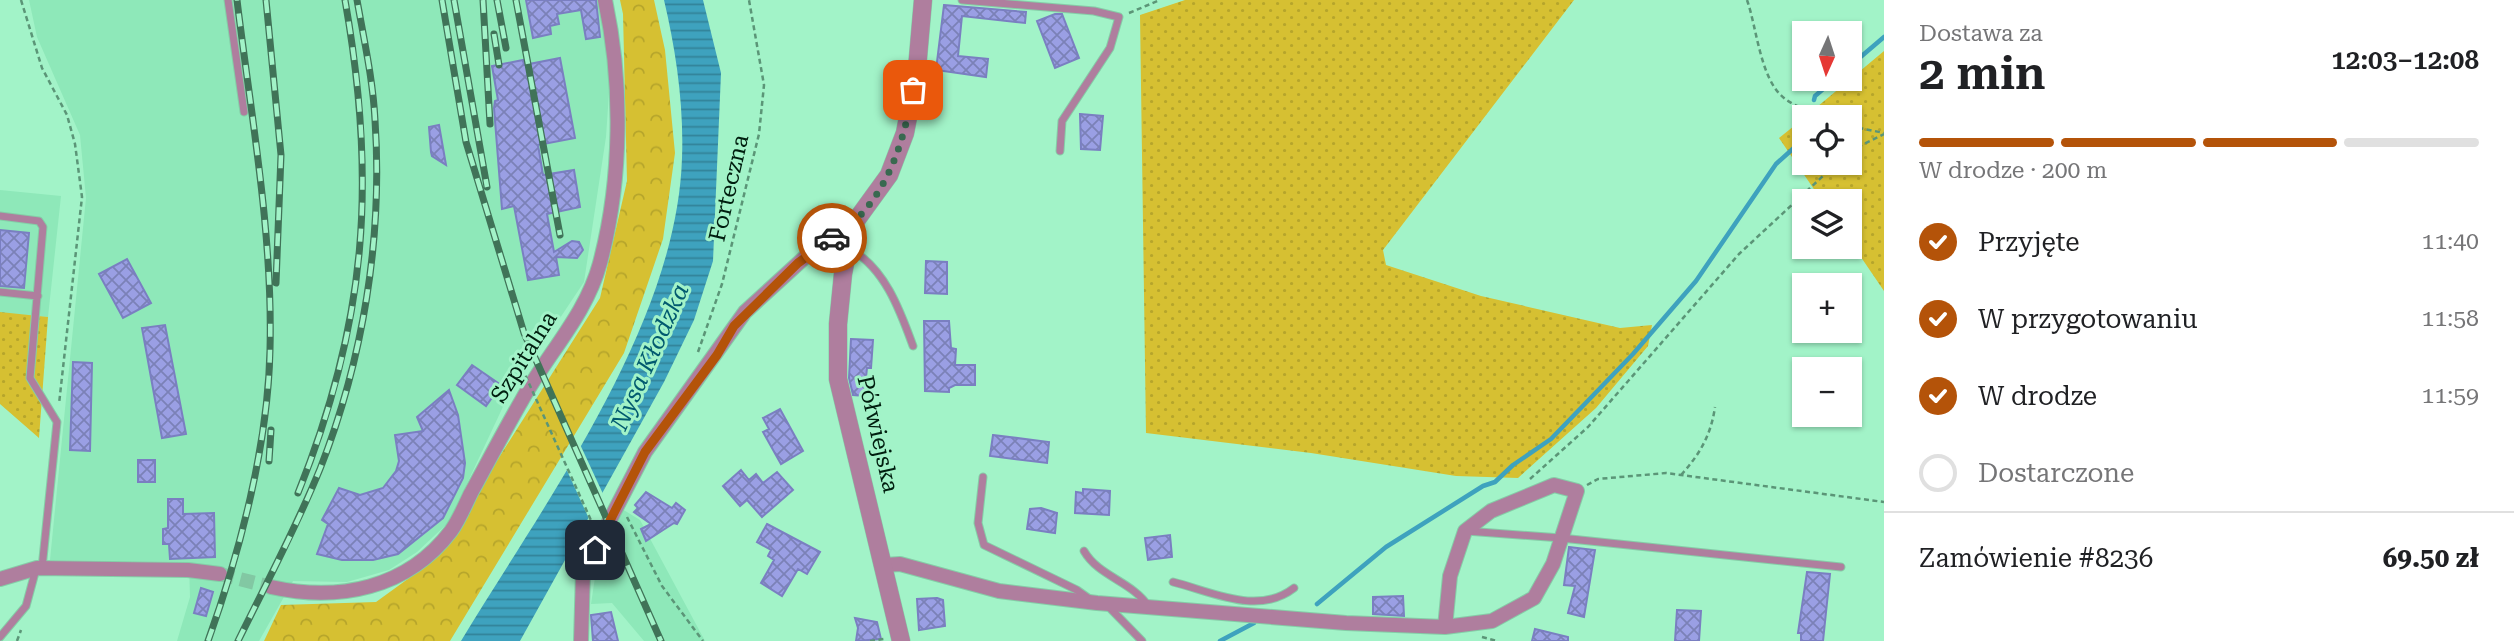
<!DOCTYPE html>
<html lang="pl">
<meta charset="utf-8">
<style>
body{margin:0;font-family:"Roboto Serif",serif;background:#f6f6f6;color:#202124;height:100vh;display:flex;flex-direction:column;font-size:26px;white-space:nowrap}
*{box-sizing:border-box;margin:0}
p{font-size:23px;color:#757577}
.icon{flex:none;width:38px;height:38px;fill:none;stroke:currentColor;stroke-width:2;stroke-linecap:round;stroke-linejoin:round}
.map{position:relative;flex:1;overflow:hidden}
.panel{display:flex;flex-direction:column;background:#fff;width:630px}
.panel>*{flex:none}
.needle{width:46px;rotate:183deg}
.controls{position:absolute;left:1792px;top:21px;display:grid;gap:14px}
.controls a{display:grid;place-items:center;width:70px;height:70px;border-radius:0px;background:#fff;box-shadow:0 2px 5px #0004;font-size:35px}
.pin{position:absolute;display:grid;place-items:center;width:60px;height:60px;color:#fff;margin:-30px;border-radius:14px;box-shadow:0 4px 10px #0006}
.courier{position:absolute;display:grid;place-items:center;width:70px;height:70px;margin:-35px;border:5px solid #b45309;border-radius:50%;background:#fff;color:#222;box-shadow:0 2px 9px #0007}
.headline em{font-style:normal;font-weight:600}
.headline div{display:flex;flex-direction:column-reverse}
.headline{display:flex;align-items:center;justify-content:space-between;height:119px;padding:0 35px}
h1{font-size:46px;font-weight:600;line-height:52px}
.bar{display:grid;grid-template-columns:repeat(4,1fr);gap:10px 7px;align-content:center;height:84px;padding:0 35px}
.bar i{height:9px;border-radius:5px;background:#e0e0e0}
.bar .current{background:#b45309}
.bar p{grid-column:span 4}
.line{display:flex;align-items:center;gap:18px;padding:0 35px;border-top:2px solid #e0e0e0}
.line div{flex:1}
ol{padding:0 35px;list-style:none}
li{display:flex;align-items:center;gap:21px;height:77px}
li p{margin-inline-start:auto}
li .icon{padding:7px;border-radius:50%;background:#b45309;color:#fff;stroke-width:4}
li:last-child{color:#757577}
li i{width:38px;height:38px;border:4px solid #e0e0e0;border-radius:50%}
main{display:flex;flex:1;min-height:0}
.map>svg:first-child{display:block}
</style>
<main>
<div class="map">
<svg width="1884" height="641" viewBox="0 0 1884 641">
<defs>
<pattern id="grass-dots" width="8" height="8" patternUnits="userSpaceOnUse" patternTransform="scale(1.75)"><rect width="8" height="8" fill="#d6c032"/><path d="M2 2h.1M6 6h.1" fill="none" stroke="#b6a52b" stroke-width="1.8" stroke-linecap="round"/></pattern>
<pattern id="forest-crowns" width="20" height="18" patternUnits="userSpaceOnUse" patternTransform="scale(1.75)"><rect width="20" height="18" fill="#d6c032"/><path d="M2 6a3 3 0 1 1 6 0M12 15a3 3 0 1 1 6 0" fill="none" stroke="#b6a52b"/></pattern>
<pattern id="water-rules" width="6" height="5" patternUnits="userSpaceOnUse" patternTransform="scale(1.75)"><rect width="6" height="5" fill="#3ea2be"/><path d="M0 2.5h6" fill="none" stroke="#328399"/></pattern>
<pattern id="building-cross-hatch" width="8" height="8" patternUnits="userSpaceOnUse" patternTransform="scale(1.75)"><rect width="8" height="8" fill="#9a9fe4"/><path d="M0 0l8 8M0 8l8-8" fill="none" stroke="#7b81b7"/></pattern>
</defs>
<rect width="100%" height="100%" fill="#a2f3c8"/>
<path fill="#8ee8b9" d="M29,0H601L611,63L606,137L584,282L508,396L449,522L417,552L389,570L347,582L293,581L259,641H177L190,597L189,562L50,560L86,198L80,135L37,37Z
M0,190L61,196L48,317L0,313Z
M622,509L640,520L705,641H644L612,603L591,604L597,564Z"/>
<path fill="url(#grass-dots)" d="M1185,0H1574L1383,250L1386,265L1481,296L1620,328L1652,325L1648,346L1596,408L1518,478L1456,476L1311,453L1146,433L1140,15Z
M1884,51V291L1850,241V201H1822L1779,138L1804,118V163H1850V117H1805Z
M0,312L48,317L39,438L0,404Z"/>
<path fill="url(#forest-crowns)" d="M620,0H654L665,50L675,153L663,239L624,353L450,641H264L281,605L376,602L434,560L600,298L627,181L623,14Z"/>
<path fill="url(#water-rules)" d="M664,0H703L721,73L713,261L694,320L664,382L520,641H461C545,502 677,324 682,158C684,105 676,51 664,0Z"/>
<path fill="#a2f3c8" d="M578,440L604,496L590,521L564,464Z"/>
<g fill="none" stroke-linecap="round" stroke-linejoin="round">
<path stroke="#3ea2be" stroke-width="4.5" d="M1850,66L1884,37
M1814,100L1815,96L1835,79
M1317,604L1386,547L1483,486L1495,482L1513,465L1551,439L1633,354L1696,281L1776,164L1796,146L1804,128
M1220,641L1254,623"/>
</g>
<path fill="url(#building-cross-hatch)" stroke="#7a7fc1" stroke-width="2" d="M526,0H596L600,37L586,39L581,10L557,14L559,24L550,26L551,34L533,38Z
M944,5L1026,12L1025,23L962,16L958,56L988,59L986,77L936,70Z
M1055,14H1062L1079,58L1055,68L1037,21Z
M560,58L575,138L538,145L543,175L574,170L580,207L547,214L554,252L572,241L579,242L583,250L577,258L556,257L559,275L528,280L514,206L502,209L494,108L495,101L498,100L492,66L523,60L524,65Z
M1080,114L1103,116L1100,150L1081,149Z
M439,125L446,165L432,156L431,152L429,127Z
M0,230L29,233L24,288L0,286Z
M127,259L151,303L123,318L99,274Z
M926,261L947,262V294L925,293Z
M924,321H949L951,348L956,349L955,365H975V385H955L949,388V392L925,391Z
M165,325L186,434L162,438L142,328Z
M851,339L873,340L871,368H867L864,396L853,395L849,378Z
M73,362L92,363L90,451L70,450Z
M472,365L501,385L486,406L457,385Z
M449,390L458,415L465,463L463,478L443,518L398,554L373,560H342L317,554L328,524L322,520L339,488L360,495L383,488L396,471L399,461L395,435L423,431L417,417Z
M780,409L803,451L781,464L763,432L769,429L763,418Z
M993,435L1049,442L1047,463L990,456Z
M138,460H155V482H138Z
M741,470L749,480L756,474L763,483L777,472L793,490L762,517L747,500L740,506L723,486Z
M1083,489L1110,491L1109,515L1075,513L1076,492L1083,493Z
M646,492L672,508L676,503L685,510L677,524L674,523L646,541L641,529L651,524L634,512L638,508L635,505Z
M168,499H183V514L214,513L215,557L170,559L169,544H163V529L168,528Z
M1041,508L1057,513L1055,533L1027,529L1030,509Z
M767,524L820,552L807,574L798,569L782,596L761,583L774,560L768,556L771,550L757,542Z
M1170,535L1172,557L1148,560L1145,538Z
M1569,547L1595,550L1584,617L1568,613L1575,586L1564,585Z
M1807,572L1830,574L1823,641H1801V633H1798Z
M201,588L213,592L206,616L194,613Z
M1403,596L1404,616L1373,614V597Z
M937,598L943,600L945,626L919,630L917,599Z
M1677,610L1701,611L1699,641H1675Z
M611,612L618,641H593L591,615Z
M855,618L877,622L881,639L856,641L858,628Z
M1535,629L1568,637V641H1532Z"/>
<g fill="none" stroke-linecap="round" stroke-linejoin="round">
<path stroke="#82c8a3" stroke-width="14" stroke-dasharray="14 7" stroke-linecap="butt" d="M220,574L271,587"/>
<g stroke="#85cda7" stroke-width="9">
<path id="service" d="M228,0L244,112
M962,0L1094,11L1119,17L1110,48L1062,121L1060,151
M0,216L39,221L43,227L30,378L57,422L42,568
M848,248C884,266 900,310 913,346
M0,292L38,296
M983,477L978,523L984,545L1077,590L1091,600
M1466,531L1561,538L1841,567
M1084,551C1099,577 1132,581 1149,607
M1173,582C1213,592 1258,616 1294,588
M1106,604L1142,641
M0,637L26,606L36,569"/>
</g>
<g stroke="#85cda7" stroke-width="16">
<path id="minor" d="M885,565L900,564L999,591L1097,603L1346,623L1445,627L1492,621L1534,598L1553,564L1577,491L1554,485L1491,511L1465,531L1450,576L1445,627
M0,579L37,568L188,570L220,574
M271,587C338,602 407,589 451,531C459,520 465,505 471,493C488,462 504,431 522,400C548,353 586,315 600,263C622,180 623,83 605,0
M581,641L583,572L645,452L745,312L815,248L852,226"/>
</g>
<g stroke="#85cda7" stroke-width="19">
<path id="tertiary" d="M901,641L838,379V324L843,274L852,226L889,175L905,133L917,69L923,0"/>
</g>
<path stroke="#5b9577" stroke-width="2.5" stroke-dasharray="5 3.5" stroke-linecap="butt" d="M21,0L42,68L67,115L75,144L82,197L59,404
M1747,0C1757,28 1760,79 1784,98C1795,107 1810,111 1824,117
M1129,13L1160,0
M1850,126L1884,133
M1850,151L1884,134
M698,352L722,284L759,134L764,85L749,0
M517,380L518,370L522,368
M1681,475C1700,454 1711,435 1715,407
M1530,479L1588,427L1739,254L1837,163
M1587,485L1598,479L1666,473L1884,502
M627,517L662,586L703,641
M1482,637L1497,641
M17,641L21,630
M870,641L884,639"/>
<use href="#service" stroke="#af7e9e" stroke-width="7"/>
<use href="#minor" stroke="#af7e9e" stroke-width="14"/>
<use href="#tertiary" stroke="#af7e9e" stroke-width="18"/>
<g stroke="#407358" stroke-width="7">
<path id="rail" d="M266,0L281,155L276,283
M442,0L466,142L524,333L661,641
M454,0L487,187
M483,0L490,124
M497,0L506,48
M516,0L560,235
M494,34L499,65
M269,461L271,430
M298,493C367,322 377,181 345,0
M208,641C240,552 268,445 270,350C273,233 251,116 237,0
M238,641C266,584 296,528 320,469C363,360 383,238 375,120C373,80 364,40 357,0"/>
</g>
<use href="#rail" stroke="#a2f3c8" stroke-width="4.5" stroke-dasharray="13" stroke-linecap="butt"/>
<path stroke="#5b9577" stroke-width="2.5" stroke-dasharray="5 3.5" stroke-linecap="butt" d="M522,368L604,549"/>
</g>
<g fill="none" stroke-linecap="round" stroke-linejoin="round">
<path stroke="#396950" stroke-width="7" stroke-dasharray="0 12.6" d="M832,238C884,207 903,147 913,90"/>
<path stroke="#b45309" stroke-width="9" d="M595,550L645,452L717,355L734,326L798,263L832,238"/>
</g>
<g text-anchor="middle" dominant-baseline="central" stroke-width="6" stroke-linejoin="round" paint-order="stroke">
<g font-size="23" fill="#001e0f" stroke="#a2f3c8">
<text transform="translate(729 188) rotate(-77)">Forteczna</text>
<text transform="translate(524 357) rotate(-58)">Szpitalna</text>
<text transform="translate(878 434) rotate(77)">Półwiejska</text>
</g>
<g font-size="24" font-style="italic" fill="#025a6f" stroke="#a2f3c8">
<text transform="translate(650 357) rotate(-66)">Nysa Kłodzka</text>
</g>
</g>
</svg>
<div class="controls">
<a><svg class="needle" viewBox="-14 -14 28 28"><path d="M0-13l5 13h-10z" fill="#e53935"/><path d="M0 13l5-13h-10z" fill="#757577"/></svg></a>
<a><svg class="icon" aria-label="locate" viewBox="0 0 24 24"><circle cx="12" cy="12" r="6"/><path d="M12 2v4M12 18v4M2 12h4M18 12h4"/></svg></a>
<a><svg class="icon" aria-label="layers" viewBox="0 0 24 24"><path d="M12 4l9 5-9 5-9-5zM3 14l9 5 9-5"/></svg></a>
<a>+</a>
<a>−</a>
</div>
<div class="pin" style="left:913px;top:90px;background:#ea580c"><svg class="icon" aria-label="bag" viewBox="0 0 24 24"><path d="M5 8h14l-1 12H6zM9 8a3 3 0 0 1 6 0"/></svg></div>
<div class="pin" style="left:595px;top:550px;background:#1f2937"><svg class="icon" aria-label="home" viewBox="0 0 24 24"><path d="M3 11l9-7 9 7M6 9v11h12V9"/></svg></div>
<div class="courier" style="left:832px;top:238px"><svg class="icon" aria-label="car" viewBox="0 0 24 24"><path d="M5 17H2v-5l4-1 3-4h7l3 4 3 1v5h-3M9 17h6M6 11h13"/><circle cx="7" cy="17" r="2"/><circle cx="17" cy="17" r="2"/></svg></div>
</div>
<section class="panel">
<div class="headline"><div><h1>2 min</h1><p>Dostawa za</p></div><em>12:03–12:08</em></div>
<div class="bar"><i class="current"></i><i class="current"></i><i class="current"></i><i></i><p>W drodze · 200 m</p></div>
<ol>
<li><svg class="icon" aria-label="check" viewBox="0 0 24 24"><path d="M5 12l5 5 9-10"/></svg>Przyjęte<p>11:40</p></li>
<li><svg class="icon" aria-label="check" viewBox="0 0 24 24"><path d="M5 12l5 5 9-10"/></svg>W przygotowaniu<p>11:58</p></li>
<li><svg class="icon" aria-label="check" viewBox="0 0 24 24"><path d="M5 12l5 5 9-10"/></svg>W drodze<p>11:59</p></li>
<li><i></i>Dostarczone</li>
</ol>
<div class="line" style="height:91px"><div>Zamówienie #8236</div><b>69.50 zł</b></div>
</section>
</main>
